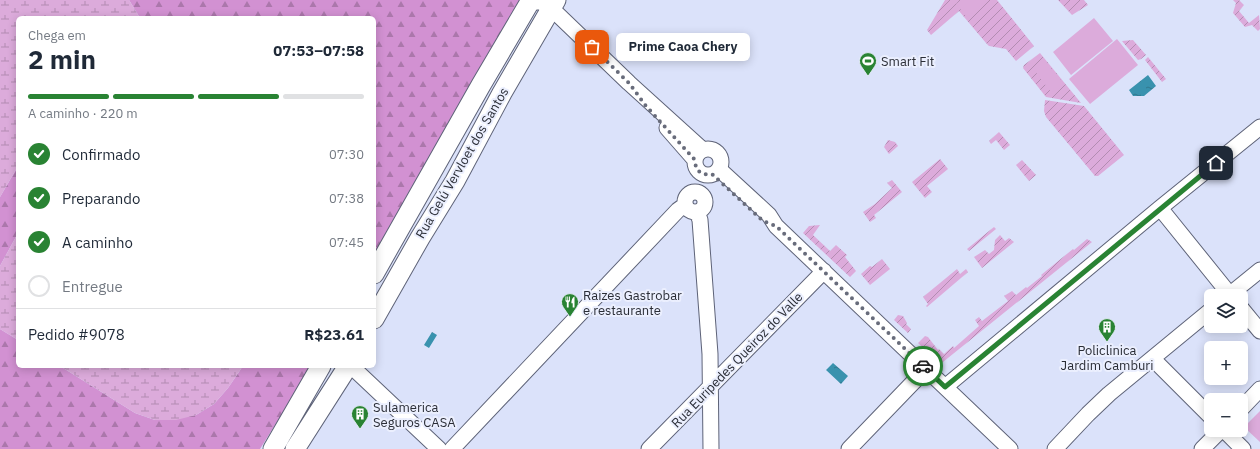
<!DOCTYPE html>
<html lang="pt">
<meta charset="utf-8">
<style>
body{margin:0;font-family:"IBM Plex Sans",sans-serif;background:#f2f2f3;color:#1f2937;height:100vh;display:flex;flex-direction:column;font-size:15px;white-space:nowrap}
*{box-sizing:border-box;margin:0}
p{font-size:13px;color:#747a83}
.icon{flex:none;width:22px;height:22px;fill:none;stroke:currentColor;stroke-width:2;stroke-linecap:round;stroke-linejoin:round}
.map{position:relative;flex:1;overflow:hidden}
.panel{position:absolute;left:16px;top:16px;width:360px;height:352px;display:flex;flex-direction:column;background:#fff;border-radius:6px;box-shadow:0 2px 10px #0003}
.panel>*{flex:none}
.tools{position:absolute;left:1204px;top:289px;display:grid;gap:8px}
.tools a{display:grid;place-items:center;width:44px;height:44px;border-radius:6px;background:#fff;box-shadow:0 2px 10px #0003;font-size:20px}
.pin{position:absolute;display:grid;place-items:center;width:34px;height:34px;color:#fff;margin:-17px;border-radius:8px;box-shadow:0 2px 6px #0006}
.courier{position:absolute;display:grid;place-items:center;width:40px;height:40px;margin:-20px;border:3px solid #298333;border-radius:50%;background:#fff;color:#222;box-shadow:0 1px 5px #0007}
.bubble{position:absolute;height:28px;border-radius:6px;background:#fff;box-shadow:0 2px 10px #0003;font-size:13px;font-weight:700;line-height:28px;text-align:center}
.summary em{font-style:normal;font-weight:700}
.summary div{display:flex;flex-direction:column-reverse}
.summary{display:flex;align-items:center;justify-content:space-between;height:68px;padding:0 12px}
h1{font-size:26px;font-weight:700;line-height:30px}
.bar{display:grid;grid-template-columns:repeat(4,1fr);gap:6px 4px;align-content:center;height:48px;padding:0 12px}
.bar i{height:5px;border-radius:3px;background:#e0e1e3}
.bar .selected{background:#298333}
.bar p{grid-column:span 4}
.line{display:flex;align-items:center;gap:10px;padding:0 12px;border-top:1px solid #e0e1e3}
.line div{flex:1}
ol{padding:0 12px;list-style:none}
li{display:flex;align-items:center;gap:12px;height:44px}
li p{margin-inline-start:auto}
li .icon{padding:4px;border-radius:50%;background:#298333;color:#fff;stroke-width:4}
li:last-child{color:#747a83}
li i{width:22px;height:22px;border:2px solid #e0e1e3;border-radius:50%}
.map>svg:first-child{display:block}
</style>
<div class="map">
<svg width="1260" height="449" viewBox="0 0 1260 449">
<defs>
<pattern id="forest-firs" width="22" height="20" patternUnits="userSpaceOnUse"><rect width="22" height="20" fill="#d291d2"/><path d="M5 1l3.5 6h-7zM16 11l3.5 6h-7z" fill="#ab77ab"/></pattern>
<pattern id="wetland-marsh" width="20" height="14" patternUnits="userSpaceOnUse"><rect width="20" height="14" fill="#dcabdb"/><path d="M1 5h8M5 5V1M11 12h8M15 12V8" fill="none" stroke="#b38cb2"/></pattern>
<pattern id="garden-furrows" width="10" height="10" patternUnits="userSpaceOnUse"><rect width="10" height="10" fill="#dcabdb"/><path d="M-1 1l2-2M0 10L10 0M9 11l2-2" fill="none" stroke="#b38cb2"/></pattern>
<pattern id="water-ripples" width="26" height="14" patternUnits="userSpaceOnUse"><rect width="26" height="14" fill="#3992ae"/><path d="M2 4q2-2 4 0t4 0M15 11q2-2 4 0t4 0" fill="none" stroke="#30788e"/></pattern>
</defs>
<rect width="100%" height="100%" fill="#dbe2fa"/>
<path fill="url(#forest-firs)" d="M129,0H537L374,264V149L376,144L374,143V18H140Z
M18,166V233L0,266V197Z
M0,329L18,340V366H60L135,413L155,420L196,415L214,404L228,388L243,366H312L260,449H0Z"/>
<path fill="url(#wetland-marsh)" d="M0,0H129L140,18H18V166L0,197Z
M18,233V340L0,329V266Z
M60,366H243L228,388L214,404L196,415L176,420H155L135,413Z"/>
<path fill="url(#garden-furrows)" d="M945,0H997L1034,46L1016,61L1006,49L989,46L986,43L959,11L931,35L927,30Z
M1058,0H1084L1088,5L1072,15Z
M1233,0H1239L1244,5L1239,11L1249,23L1259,15L1260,29L1258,31L1252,25L1245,27L1233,13L1236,3Z
M1133,40L1146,55L1141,59L1138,60L1122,41Z
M1040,53L1081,103L1046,97L1023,68L1024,65Z
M1148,57L1166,79L1162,82L1145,60Z
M1045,100L1084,106L1124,155L1098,176H1095L1046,117L1044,111Z
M999,132L1010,145L1004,150L996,140L991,144L989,141Z
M888,140L895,142L898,146L889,154L884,147Z
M940,159L948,169L927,186L932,192L925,198L912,182Z
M1022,160L1036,175L1029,181L1016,165Z
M892,180L902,192L874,215L876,218L870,222L863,212L875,204L892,188L887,183Z
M820,225L813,235L830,251L836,245L847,255L845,257L856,271L850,277L803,233L809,226Z
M994,227L996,229L969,251L967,249Z
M1000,235L1005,241L1009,238L1014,242L982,268L974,257L985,250L989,254L994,250L995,240Z
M1087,239L1092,242L943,362L939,363L918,343L925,336L928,337L938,350L939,349L944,354L953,346L954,348L979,326L975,320L979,317L982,321L1008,301L1004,296L1012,291L1016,295L1026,287L1027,288L1042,276L1041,275L1073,249L1074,250Z
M882,259L890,269L870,285L861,274L870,266L872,267Z
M957,269L960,274L966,269L968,272L927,307L926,306L928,304L923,297Z
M898,315L903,316L907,323L906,324L911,329L908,333L894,320Z"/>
<path fill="#dcabdb" d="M961,0H988L967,17L956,4Z
M1094,18L1113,41L1071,75L1053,52Z
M1117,39L1138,65L1090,104L1069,79Z
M1045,61L1062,81C1062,89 1058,90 1051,92L1034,70Z
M1260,411V442L1244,427Z"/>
<path fill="url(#water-ripples)" d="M1148,75L1156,86L1144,96H1133L1129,90Z
M432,332L437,335L429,348L424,345Z
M833,363L848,376L841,384L826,370Z"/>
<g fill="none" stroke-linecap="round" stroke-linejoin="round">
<g stroke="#5e6378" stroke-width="17">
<path id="minor" d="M530,2H541L551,8L629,83L703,150
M667,128L695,160
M695 162a13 13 0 1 1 26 0a13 13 0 1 1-26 0Z
M719,169L769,215L776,226L1010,449
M685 202a10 10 0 1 1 20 0a10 10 0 1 1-20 0Z
M1160,208L1231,296
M697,212L700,220L710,354L711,449
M1228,296L1260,270
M1241,308L1260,331
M1153,359L1211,417
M351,366L439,449
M945,387L1160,208L1260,127
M1241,409L1260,389
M1224,430L1243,449
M452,449L678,210L685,205
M649,449L824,271
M849,449L926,369
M1055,449L1088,414L1109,394L1211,310
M1202,449L1221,430"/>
</g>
<g stroke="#5e6378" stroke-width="21">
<path id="major" d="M374,274L481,85L531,0
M374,319L420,238L455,181L502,93L556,0
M273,449L321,366
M295,449L348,366"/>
</g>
<use href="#minor" stroke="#fff" stroke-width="15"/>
<use href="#major" stroke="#fff" stroke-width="19"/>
</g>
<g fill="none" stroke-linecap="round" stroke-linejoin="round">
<path stroke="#686c7b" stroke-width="4" stroke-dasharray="0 7.2" d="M592,47L629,83L646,106L695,160C695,171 702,176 712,174L763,221L776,226L923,366"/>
<path stroke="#298333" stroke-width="5" d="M923,366L945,387L1216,163"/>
</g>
<defs>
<g id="stadium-pin" transform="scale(0.9)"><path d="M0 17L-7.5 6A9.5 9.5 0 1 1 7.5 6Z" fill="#298333" stroke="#ebeffe"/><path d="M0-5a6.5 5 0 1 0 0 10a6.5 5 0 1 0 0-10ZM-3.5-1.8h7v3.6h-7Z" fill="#fff"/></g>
<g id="restaurant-pin" transform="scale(0.9)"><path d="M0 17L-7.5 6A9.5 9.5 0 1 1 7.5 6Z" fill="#298333" stroke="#ebeffe"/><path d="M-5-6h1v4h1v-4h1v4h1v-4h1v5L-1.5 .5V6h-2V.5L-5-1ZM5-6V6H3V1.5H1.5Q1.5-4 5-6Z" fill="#fff"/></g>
<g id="building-pin" transform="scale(0.9)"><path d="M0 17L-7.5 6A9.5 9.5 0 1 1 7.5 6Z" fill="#298333" stroke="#ebeffe"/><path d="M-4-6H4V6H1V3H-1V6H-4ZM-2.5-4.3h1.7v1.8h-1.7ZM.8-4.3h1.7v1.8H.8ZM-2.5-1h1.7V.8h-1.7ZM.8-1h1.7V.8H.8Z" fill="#fff"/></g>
</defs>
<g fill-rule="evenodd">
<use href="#stadium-pin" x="868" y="61"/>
<use href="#restaurant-pin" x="570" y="302"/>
<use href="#building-pin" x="1107" y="327"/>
<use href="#building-pin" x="360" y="414"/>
</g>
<g text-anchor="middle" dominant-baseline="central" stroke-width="4" stroke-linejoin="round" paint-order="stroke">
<g font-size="13" fill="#2a2d36" stroke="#ebeffe" text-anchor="start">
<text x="881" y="61">Smart Fit</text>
<text x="583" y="295">Raizes Gastrobar<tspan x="583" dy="15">e restaurante</tspan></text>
<text x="1107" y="350" text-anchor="middle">Policlinica<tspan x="1107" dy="15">Jardim Camburi</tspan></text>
<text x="373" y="407">Sulamerica<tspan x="373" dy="15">Seguros CASA</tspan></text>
</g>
<g font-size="13" fill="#2a2d36" stroke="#ebeffe">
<text transform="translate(462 163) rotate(-60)">Rua Gelú Vervloet dos Santos</text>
<text transform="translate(737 360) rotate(-46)">Rua Euripedes Queiroz do Valle</text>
</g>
</g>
</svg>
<div class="tools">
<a><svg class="icon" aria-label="layers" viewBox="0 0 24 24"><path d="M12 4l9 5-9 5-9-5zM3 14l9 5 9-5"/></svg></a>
<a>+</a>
<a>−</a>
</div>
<div class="pin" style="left:592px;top:47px;background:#ea580c"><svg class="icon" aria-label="bag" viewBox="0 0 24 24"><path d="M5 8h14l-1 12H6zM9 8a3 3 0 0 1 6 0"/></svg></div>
<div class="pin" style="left:1216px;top:163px;background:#1f2937"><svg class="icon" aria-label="home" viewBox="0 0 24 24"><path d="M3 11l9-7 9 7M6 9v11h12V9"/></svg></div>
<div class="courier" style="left:923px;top:366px"><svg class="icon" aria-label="car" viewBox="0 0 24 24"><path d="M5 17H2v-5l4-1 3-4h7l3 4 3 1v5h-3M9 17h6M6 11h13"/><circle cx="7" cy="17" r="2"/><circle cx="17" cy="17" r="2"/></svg></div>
<div class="bubble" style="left:616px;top:33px;width:134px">Prime Caoa Chery</div>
<section class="panel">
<div class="summary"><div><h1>2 min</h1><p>Chega em</p></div><em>07:53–07:58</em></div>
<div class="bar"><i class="selected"></i><i class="selected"></i><i class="selected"></i><i></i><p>A caminho · 220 m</p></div>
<ol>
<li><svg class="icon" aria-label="check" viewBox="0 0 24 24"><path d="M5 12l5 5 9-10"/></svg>Confirmado<p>07:30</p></li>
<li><svg class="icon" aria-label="check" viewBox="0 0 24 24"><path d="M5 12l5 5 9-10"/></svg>Preparando<p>07:38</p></li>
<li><svg class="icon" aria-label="check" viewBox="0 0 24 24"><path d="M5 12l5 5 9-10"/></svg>A caminho<p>07:45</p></li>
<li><i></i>Entregue</li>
</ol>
<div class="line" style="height:52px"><div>Pedido #9078</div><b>R$23.61</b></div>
</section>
</div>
